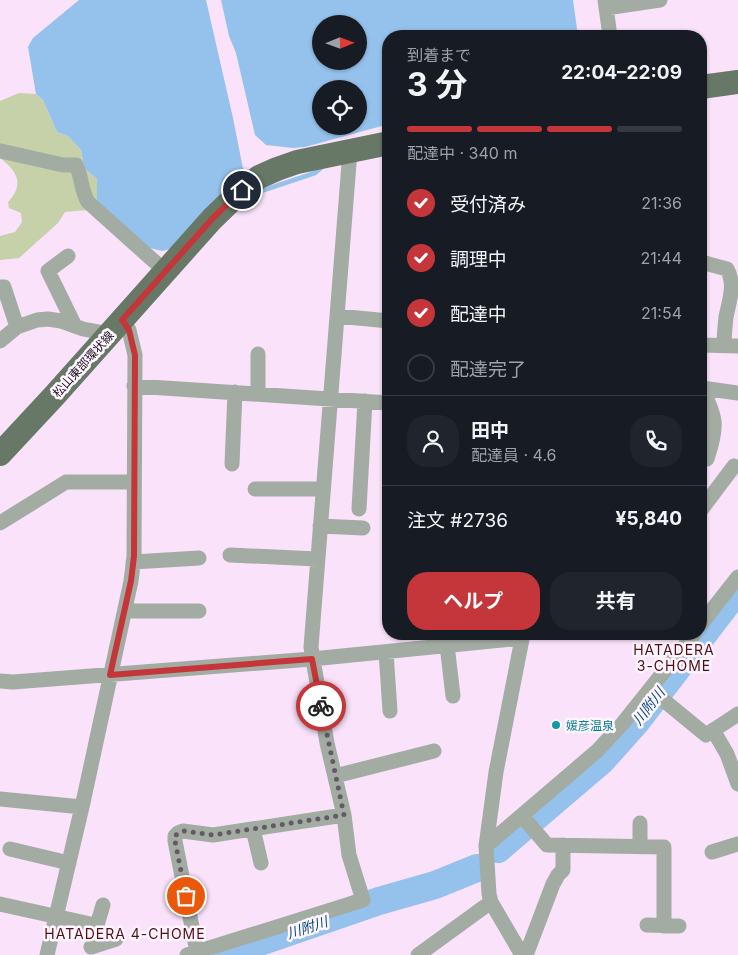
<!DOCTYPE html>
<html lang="ja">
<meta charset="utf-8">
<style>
body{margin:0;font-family:Inter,"Noto Sans JP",sans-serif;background:#20242c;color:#f1f3f6;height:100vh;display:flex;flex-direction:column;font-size:19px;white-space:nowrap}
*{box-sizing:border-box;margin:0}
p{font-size:16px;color:#9ea1a6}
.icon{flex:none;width:28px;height:28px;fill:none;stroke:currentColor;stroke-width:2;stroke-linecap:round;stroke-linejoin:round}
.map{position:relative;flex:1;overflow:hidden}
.side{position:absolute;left:382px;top:30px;width:325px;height:610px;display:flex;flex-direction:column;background:#171b24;border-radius:20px;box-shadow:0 1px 4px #0004}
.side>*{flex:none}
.needle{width:32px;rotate:89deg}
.buttons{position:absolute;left:312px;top:15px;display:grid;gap:10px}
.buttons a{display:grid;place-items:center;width:55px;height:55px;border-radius:50%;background:#171b24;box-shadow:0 1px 4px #0004;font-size:25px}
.pin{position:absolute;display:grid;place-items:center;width:42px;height:42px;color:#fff;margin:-21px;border:2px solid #fff;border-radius:50%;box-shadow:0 1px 5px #0007}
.courier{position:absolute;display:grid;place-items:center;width:50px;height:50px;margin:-25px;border:4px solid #c5363a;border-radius:50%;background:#fff;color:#222;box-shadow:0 1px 6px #0007}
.summary em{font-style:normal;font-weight:700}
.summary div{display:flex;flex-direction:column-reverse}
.summary{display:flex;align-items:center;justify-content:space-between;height:85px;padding:0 25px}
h1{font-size:32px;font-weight:700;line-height:38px}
.bar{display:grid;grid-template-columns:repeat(4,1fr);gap:8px 5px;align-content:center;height:60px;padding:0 25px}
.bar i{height:6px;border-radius:4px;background:#363941}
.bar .on{background:#c5363a}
.bar p{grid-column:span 4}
.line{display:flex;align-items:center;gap:12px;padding:0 25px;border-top:1px solid #363941}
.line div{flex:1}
.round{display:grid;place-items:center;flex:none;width:52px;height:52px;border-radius:20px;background:#20242c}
ol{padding:0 25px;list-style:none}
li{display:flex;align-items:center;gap:15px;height:55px}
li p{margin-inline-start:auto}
li .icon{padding:5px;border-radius:50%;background:#c5363a;color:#fff;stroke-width:4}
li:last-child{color:#9ea1a6}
li i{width:28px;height:28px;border:2px solid #363941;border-radius:50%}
.action{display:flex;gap:10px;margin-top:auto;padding:10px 25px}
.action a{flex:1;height:58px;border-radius:20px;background:#c5363a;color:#fff;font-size:20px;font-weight:700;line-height:58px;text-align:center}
.action a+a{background:#20242c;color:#f1f3f6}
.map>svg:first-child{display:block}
</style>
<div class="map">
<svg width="738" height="955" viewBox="0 0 738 955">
<rect width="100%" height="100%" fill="#fae2fa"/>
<path fill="#c6d1aa" d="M19,93L36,94L43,100L57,132L68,136L81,150L84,168L97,179V206L88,210L65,212L58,223L19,258L0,260V236L15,232L22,222L21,213L9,208L8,202C25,184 17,171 0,158V101Z"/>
<path fill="#95c2ec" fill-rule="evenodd" d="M79,0H206L233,118L244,174L174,248L162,251L150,248L97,206V179L84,168L81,150L68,136L57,132L43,100L36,94L28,47L33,38Z
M221,0H573L578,36H389V124L305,147L293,148L266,145L255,135L236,53L229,36ZM321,24H359V61H321ZM321,89H359V126H321Z"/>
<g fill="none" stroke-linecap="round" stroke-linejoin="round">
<path stroke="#95c2ec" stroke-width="4.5" d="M255,193L315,173L322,167"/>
<path stroke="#95c2ec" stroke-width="28" d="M498,849L602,760L636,722L738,589
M222,955L379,901L435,885L477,868"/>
<path stroke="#a3aca2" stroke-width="15" d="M605,0L610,36
M606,8L660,0
M1,151L63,165H76C82,177 81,191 88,202L165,271
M68,256L48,271L75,326
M701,262L727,269C736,285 729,301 726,317C725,327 724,336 724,346
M0,287H4L17,327
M337,316L389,321
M0,341L17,327L37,320L48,319L61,321L83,329L110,334
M701,345L738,346
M258,354V394
M134,386L389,403
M701,387C717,418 718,426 707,459
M702,388L738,393
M232,464L235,392
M255,489H323
M359,509L365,401
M701,510L734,466
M0,523L66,482H134
M320,526L363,528
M230,555L317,559
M133,562L199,558
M125,611H199
M701,624L738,577
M447,645L453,696
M386,652L390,711
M0,681L13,682L312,659L522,638
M650,689L706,735L738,714
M713,730L727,754L738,784
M335,776L434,751
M0,799L82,807
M522,816L547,845L664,847V926
M253,829L261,863
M486,846L597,751L623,723L694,634
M640,847V823
M10,849L69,863
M712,852L738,844
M0,904L95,925L101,943
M95,925L98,922L103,905
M647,925L679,926
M91,947L116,939
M197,952L175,841V836L178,833L183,831L213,835L344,815
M47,955L82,807L131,581L134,557L135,355L129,330L122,320
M187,955L363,900L349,855L344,815L327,743L311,647L350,151
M418,955L491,902
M522,955L491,902L489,894L486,846L496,772L523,634
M526,955L553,884L558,875L563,870V845"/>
<path stroke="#677866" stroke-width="24" d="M701,87L738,82
M0,454L55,395L212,219L242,190L259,177L277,169L297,162L389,143"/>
</g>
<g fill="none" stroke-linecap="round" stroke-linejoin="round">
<path stroke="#665966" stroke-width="5" stroke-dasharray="0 9" d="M186,896L175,841V836L178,833L184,831L213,835L344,815L321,706"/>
<path stroke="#c5363a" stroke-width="6" d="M242,190L212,219L122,320L129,330L135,355L134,556L131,581L110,675L312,659L321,706"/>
</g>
<circle fill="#0f9aa8" stroke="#fef5fe" stroke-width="2" cx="556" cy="725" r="5"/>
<g text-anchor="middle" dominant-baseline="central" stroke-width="5" stroke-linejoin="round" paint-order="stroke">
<g font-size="12" fill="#170f17" stroke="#fef5fe">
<text transform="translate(83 364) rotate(-48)">松山東部環状線</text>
</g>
<g font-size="12" fill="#0d838f" stroke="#fef5fe" text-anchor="start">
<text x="566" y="725">媛彦温泉</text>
</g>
<g font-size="14" letter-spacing="1" fill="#540f12" stroke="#fef5fe">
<text x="674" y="649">HATADERA<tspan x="674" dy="16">3-CHOME</tspan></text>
<text x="125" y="933">HATADERA 4-CHOME</text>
</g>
<g font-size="14" font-style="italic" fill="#044c80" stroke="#fef5fe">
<text transform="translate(648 706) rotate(-52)">川附川</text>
<text transform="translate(307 927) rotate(-18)">川附川</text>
</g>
</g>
</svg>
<div class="buttons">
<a><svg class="needle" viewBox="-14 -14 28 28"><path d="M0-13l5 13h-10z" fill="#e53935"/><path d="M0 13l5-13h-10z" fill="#9ea1a6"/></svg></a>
<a><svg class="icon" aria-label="locate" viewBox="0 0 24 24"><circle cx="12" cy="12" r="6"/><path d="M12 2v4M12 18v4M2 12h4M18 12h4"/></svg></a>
</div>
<div class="pin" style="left:186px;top:896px;background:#ea580c"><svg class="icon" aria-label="bag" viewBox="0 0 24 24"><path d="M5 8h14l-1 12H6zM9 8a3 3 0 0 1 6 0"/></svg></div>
<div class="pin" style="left:242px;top:190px;background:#1f2937"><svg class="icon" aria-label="home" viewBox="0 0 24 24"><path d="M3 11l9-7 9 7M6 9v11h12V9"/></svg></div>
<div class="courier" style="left:321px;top:706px"><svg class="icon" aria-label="bike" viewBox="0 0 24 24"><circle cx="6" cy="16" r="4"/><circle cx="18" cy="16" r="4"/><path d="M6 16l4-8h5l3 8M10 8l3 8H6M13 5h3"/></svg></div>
<section class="side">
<div class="summary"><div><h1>3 分</h1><p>到着まで</p></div><em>22:04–22:09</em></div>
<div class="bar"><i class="on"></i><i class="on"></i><i class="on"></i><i></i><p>配達中 · 340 m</p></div>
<ol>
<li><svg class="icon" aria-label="check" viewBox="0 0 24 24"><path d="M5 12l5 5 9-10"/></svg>受付済み<p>21:36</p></li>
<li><svg class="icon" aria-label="check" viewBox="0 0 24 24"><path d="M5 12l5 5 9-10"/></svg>調理中<p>21:44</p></li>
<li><svg class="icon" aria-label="check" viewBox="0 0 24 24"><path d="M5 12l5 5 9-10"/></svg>配達中<p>21:54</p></li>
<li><i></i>配達完了</li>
</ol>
<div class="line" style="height:90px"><a class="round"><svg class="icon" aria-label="person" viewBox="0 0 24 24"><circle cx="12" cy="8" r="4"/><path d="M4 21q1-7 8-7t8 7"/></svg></a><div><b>田中</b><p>配達員 · 4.6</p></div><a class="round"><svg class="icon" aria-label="phone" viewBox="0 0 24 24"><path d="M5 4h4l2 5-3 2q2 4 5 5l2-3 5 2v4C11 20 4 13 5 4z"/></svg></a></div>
<div class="line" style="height:65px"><div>注文 #2736</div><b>¥5,840</b></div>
<div class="action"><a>ヘルプ</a><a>共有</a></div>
</section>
</div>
